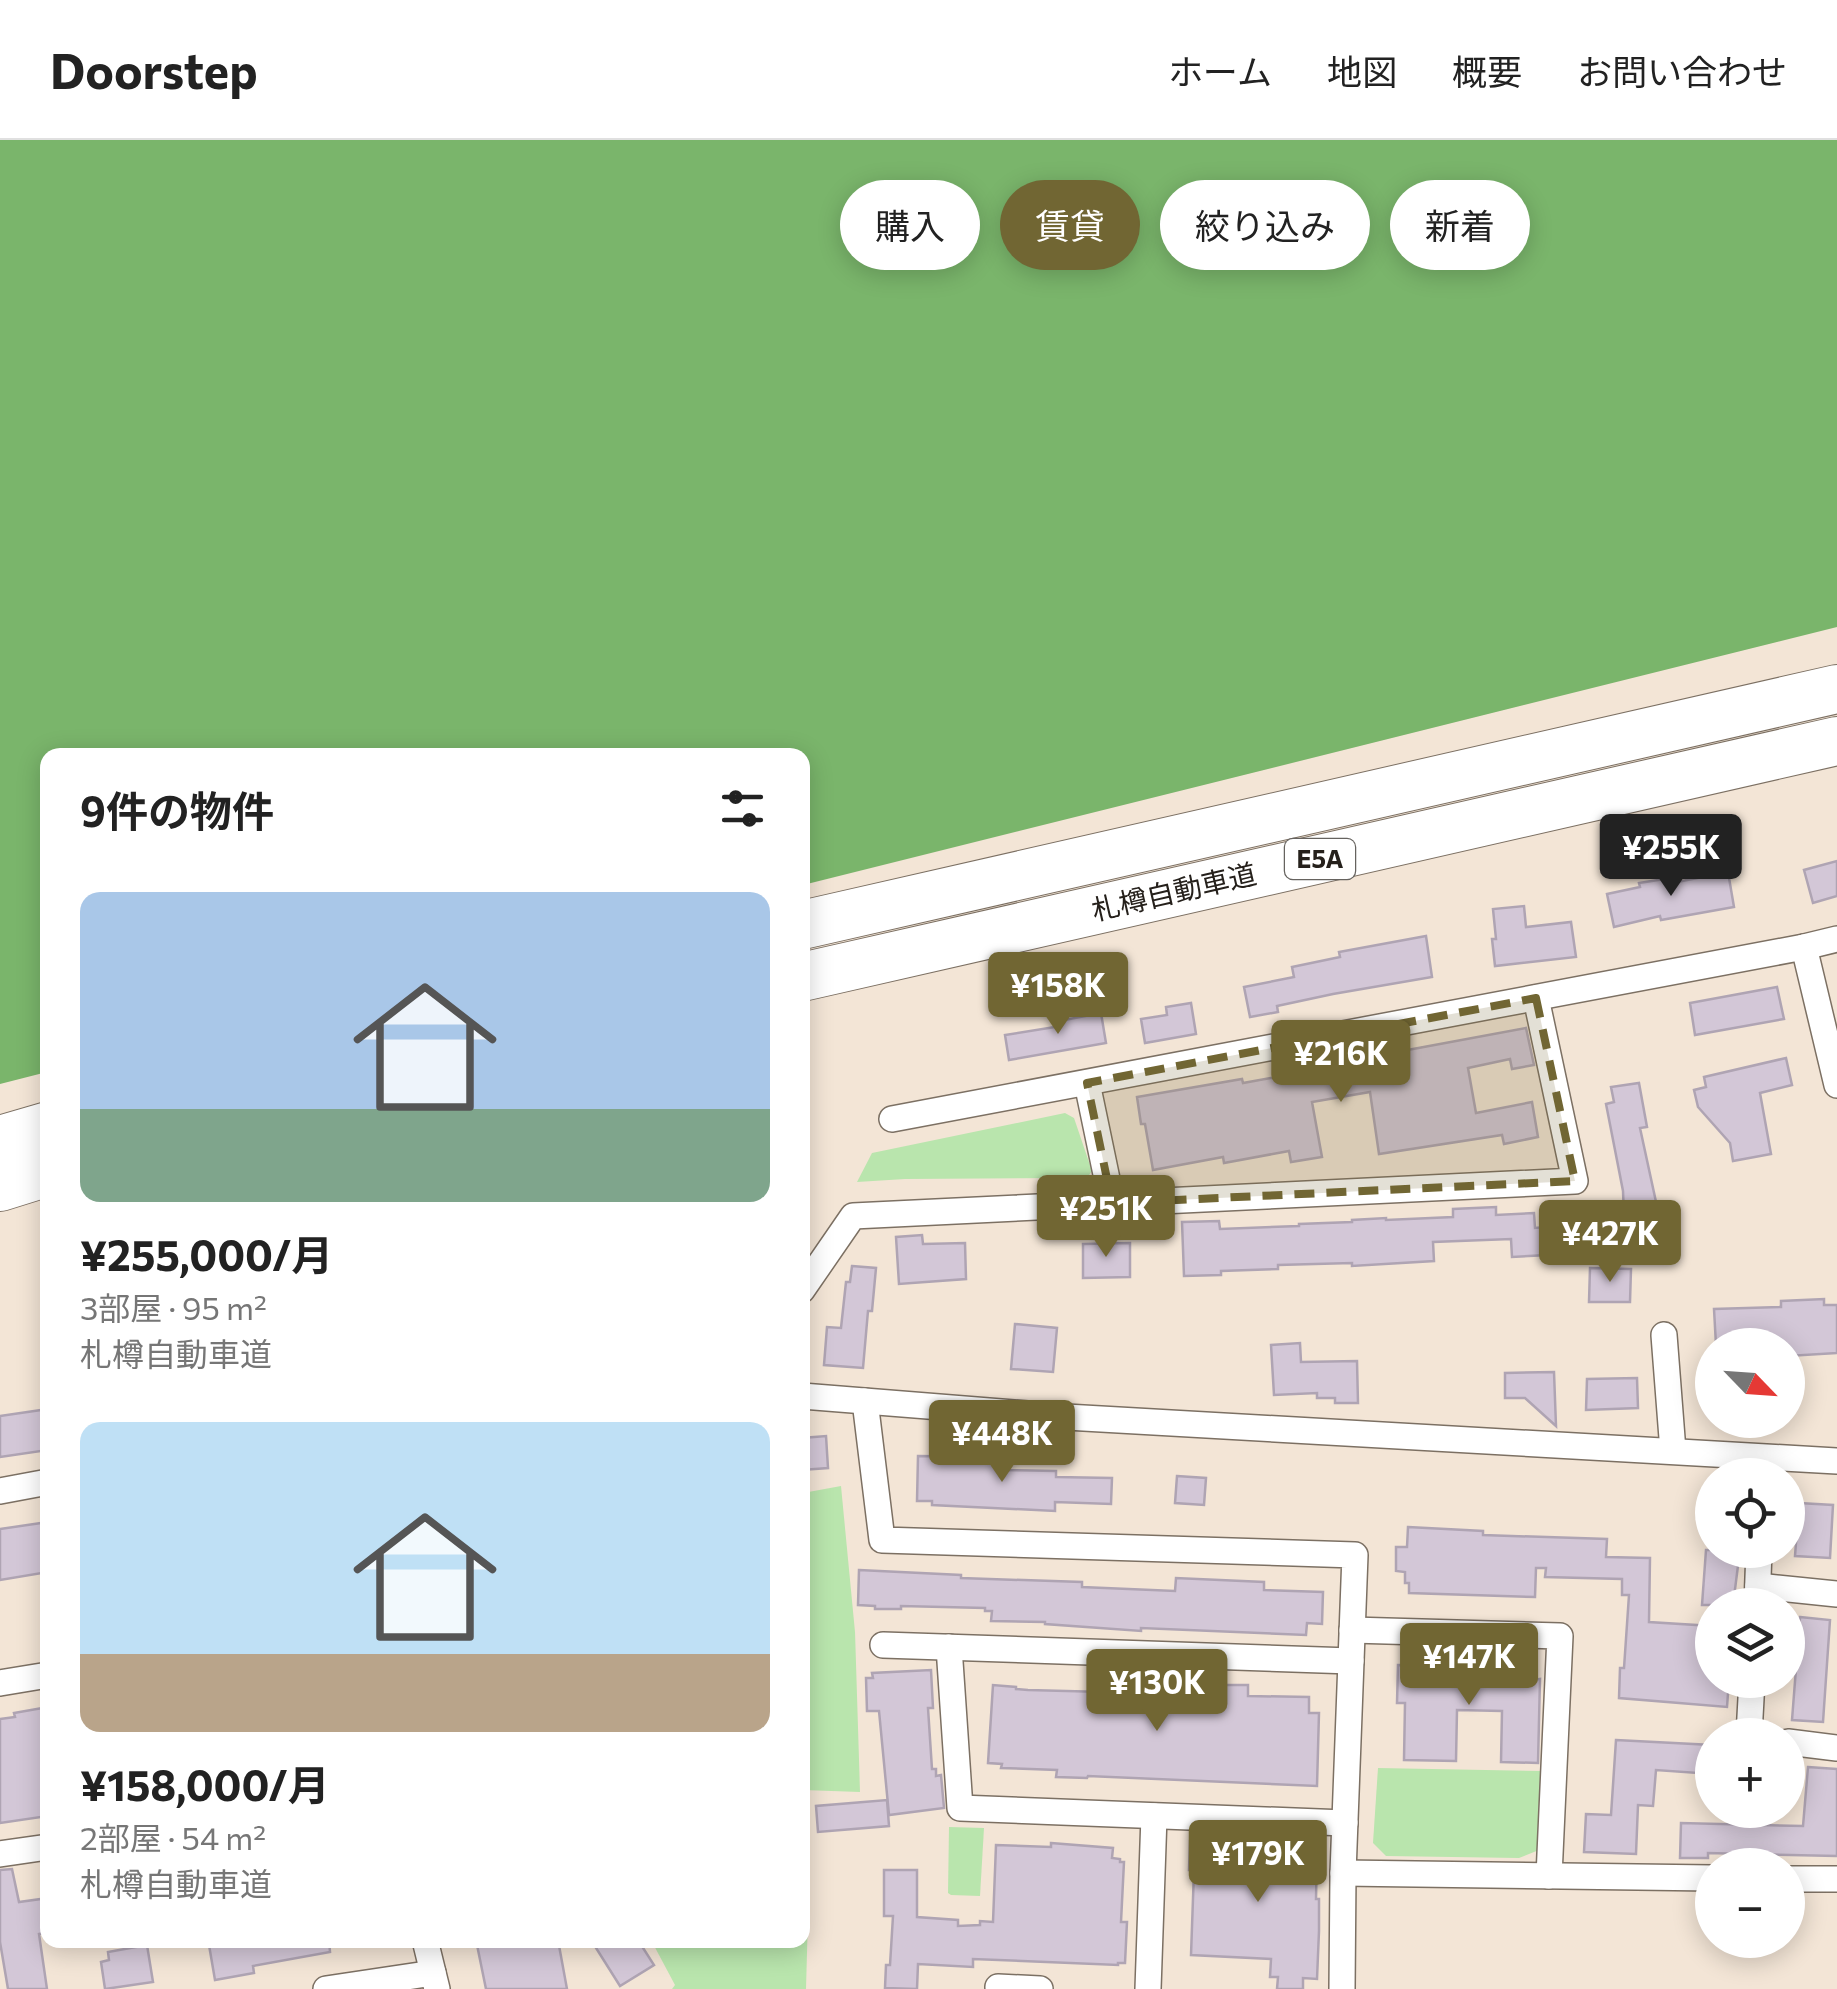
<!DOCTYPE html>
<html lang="ja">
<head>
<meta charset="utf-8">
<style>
  :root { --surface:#fff; --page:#f2f2f2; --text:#222; --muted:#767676; --line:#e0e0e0; --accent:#716633 }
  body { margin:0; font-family:Commissioner,"Noto Sans JP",sans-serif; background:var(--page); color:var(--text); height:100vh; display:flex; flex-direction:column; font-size:38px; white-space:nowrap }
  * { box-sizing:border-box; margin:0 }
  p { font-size:32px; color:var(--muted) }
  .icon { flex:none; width:55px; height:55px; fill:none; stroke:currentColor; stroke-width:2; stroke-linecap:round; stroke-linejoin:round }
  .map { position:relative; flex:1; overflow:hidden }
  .drawer { position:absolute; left:40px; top:608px; width:770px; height:1200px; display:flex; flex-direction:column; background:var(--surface); border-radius:20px; box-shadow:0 5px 25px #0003 }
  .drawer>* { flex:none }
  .guide { position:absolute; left:840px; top:40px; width:845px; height:90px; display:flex; gap:20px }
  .needle { width:65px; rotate:115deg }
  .controls { position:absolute; left:1695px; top:1188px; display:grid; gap:20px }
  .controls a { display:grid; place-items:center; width:110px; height:110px; border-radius:50%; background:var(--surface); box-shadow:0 5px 25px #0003; font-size:50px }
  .price { position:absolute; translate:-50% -85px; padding:0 22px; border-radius:10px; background:var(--accent); color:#fff; font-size:32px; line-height:65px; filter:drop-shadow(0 2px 5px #0008) }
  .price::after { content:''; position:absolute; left:50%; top:60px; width:30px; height:22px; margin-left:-15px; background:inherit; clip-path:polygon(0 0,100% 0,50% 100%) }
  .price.active { background:#222; color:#fff }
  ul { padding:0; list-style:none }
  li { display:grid; align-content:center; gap:20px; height:530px; padding:0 40px }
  li span { display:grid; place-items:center; height:310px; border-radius:20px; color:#555 }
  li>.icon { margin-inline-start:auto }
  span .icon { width:180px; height:180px; fill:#fffc; stroke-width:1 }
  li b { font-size:42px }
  h2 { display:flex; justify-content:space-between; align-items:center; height:120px; padding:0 40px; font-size:42px }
  .chip { padding:0 35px; border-radius:45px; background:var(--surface); box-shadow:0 5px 25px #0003; font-size:35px; line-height:90px }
  .chip.active { background:var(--accent); color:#fff }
  header { display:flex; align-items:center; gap:60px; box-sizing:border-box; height:140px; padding:0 50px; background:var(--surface); border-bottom:2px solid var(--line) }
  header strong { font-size:48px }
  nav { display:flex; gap:55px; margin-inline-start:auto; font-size:35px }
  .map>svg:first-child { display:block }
  .green { fill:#b9e5ad }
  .forest { fill:#7ab56b }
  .building { fill:#d3c7d7; stroke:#afa4b3; stroke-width:2.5 }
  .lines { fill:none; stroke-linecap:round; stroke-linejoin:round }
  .street-casing { stroke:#7c7063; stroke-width:28 }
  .highway-casing { stroke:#7c7063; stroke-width:50 }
  .street { stroke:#fff; stroke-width:25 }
  .highway { stroke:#fff; stroke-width:48 }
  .marked { fill:#716633; fill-opacity:0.2; stroke:#716633; stroke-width:8; stroke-dasharray:20 12; stroke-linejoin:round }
  .labels { text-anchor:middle; stroke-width:9; stroke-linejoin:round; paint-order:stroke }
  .shield { fill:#fff; stroke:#66635f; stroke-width:2.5 }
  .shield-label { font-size:25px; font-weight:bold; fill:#25201b }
  .street-label { font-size:28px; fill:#25201b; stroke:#fff }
</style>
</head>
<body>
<header>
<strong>Doorstep</strong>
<nav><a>ホーム</a><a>地図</a><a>概要</a><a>お問い合わせ</a></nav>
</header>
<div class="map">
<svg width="1837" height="1849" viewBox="0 0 1837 1849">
  <rect width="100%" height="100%" fill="#f3e5d6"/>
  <!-- green -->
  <g class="green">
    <polygon points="1065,973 1074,978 1092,1031 1084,1042 1075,1042 1074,1038 905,1039 857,1042 872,1013"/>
    <polygon points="841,1346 855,1492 860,1652 803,1650 803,1353"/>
    <polygon points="1378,1628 1543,1631 1539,1710 1519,1718 1386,1716 1373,1703"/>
    <polygon points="949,1687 984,1688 980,1756 951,1755 948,1753"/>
    <polygon points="803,1776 808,1776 806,1849 672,1849 675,1845 651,1800 802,1800"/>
  </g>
  <!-- forest -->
  <polygon class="forest" points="0,0 1837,0 1837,487 803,745 802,615 48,615 47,932 0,944"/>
  <!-- building -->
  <g class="building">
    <polygon points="1837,721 1837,756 1813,763 1804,730"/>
    <polygon points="1728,732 1734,767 1661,780 1660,776 1614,787 1607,754 1640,747 1639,743 1671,738 1672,743"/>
    <polygon points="1524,766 1526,787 1571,782 1576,817 1495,826 1492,799 1496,799 1493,769"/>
    <polygon points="1426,796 1432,837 1333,854 1277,866 1278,872 1250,877 1244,847 1294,837 1292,827 1340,817 1339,812"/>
    <polygon points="1777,847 1784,879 1695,895 1690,863"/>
    <polygon points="1191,863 1196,894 1145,903 1141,879 1167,875 1166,867"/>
    <polygon points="1101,873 1106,903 1009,920 1005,895 1055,887 1054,882"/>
    <polygon points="1526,888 1534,925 1512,929 1510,919 1468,928 1476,973 1532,962 1538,997 1504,1004 1502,995 1379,1014 1370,952 1312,962 1322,1017 1291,1022 1289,1011 1224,1023 1223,1017 1153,1030 1145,984 1141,984 1137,957 1242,939 1243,943 1355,923 1354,914 1385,908 1386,914"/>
    <polygon points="1786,918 1792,945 1760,953 1771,1014 1733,1021 1730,1003 1698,967 1694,950 1706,947 1704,937"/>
    <polygon points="1639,943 1647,987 1640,988 1658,1071 1664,1071 1665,1100 1625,1101 1623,1051 1606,964 1614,962 1611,947"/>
    <polygon points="1496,1067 1496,1075 1534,1073 1535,1088 1545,1087 1547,1115 1512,1117 1511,1099 1433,1102 1434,1121 1352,1126 1352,1123 1278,1125 1278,1129 1221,1131 1221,1135 1184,1136 1182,1082 1219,1081 1220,1089 1299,1086 1299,1084 1352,1082 1352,1080 1386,1078 1386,1080 1453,1077 1453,1069"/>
    <polygon points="922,1095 923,1104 965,1103 966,1139 899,1144 896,1097"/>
    <polygon points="1130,1103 1130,1137 1083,1138 1083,1104"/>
    <polygon points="852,1126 876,1128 872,1171 868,1171 863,1228 824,1225 827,1187 841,1188 846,1142 850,1142"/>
    <polygon points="1590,1128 1631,1129 1630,1162 1589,1162"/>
    <polygon points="1824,1159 1824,1165 1837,1165 1837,1213 1788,1216 1788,1205 1716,1205 1714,1169 1781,1167 1781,1161"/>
    <polygon points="1015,1184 1057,1188 1053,1232 1011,1229"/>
    <polygon points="1300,1203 1301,1222 1357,1221 1358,1263 1335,1263 1335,1258 1317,1258 1317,1253 1274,1255 1271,1205"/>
    <polygon points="1554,1232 1556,1286 1525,1258 1505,1258 1505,1233"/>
    <polygon points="1637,1238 1638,1268 1586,1270 1587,1239"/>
    <polygon points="48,1269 48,1310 0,1317 0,1276"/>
    <polygon points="826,1296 828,1328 802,1330 802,1298"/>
    <polygon points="918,1316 998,1317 998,1330 1056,1331 1056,1337 1112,1338 1111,1364 1055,1362 1055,1371 932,1365 932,1361 917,1361"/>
    <polygon points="1177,1336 1206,1338 1204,1365 1175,1363"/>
    <polygon points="1799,1363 1833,1365 1830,1418 1795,1416"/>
    <polygon points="48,1382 48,1432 0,1440 0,1389"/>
    <polygon points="1408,1387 1483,1391 1483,1395 1607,1399 1606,1417 1650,1418 1649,1482 1712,1486 1712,1540 1729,1540 1727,1567 1619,1558 1620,1528 1624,1528 1629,1455 1622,1455 1622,1439 1545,1437 1546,1428 1536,1428 1535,1457 1409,1453 1409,1443 1405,1443 1405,1432 1396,1431 1396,1407 1407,1407"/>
    <polygon points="1706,1410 1740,1410 1733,1465 1702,1465"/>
    <polygon points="859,1430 961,1435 961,1438 1082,1442 1082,1447 1175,1451 1176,1438 1264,1442 1264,1450 1323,1452 1322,1484 1307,1483 1306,1495 1141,1488 1141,1491 1045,1484 1045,1482 991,1481 992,1471 985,1471 985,1468 901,1466 901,1469 875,1469 875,1466 858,1465"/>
    <polygon points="1800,1477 1830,1480 1823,1582 1792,1580"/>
    <polygon points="1474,1524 1533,1525 1533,1540 1540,1539 1538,1623 1501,1622 1502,1571 1457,1570 1456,1621 1404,1620 1405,1563 1397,1563 1398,1525 1474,1526"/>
    <polygon points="931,1530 933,1568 928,1568 932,1629 936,1629 936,1636 941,1635 944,1668 889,1675 879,1571 867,1571 866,1538 873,1538 872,1533"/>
    <polygon points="1105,1544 1134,1544 1134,1547 1185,1548 1186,1545 1248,1545 1248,1556 1309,1557 1309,1573 1319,1573 1317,1646 1088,1636 1087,1638 1056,1637 1057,1630 1001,1628 1002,1624 988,1623 993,1545 1016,1547 1016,1549 1028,1550 1104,1552"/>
    <polygon points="48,1567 48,1676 0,1683 0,1579 15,1577 14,1573"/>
    <polygon points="1616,1600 1712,1605 1712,1634 1656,1630 1653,1666 1638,1665 1636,1714 1584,1712 1586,1674 1611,1675"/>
    <polygon points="1808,1627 1837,1629 1837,1716 1708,1713 1708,1718 1680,1718 1681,1683 1803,1686"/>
    <polygon points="887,1660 889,1686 818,1692 816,1666"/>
    <polygon points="1275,1700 1310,1701 1310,1708 1317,1708 1316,1759 1319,1759 1319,1791 1317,1839 1303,1838 1303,1849 1277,1849 1278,1837 1270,1837 1271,1819 1191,1815 1194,1730 1189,1730 1190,1701 1274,1703"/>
    <polygon points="1051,1703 1113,1708 1112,1718 1120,1719 1120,1722 1124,1722 1121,1782 1127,1782 1125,1823 1118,1823 1118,1825 973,1819 973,1827 918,1824 917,1849 885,1848 886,1825 890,1825 893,1776 884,1776 884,1730 917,1730 917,1777 958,1780 958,1786 980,1785 980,1781 993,1782 996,1705 1051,1707"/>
    <polygon points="12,1729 19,1762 48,1758 48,1792 39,1794 47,1849 8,1849 0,1802 0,1730"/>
    <polygon points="238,1800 329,1800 330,1812 253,1826 254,1833 215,1840 209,1805"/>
    <polygon points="476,1800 558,1800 567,1849 486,1849"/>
    <polygon points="591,1800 638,1800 654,1825 620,1846"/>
    <polygon points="147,1805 153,1842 105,1849 101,1822 109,1820 108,1812"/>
  </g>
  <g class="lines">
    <!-- street casing -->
    <g class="street-casing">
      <g id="street">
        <polyline points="1804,807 1837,945"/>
        <polyline points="1087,943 1112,1063"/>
        <polyline points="892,979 1804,807 1837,799"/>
        <polyline points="802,1150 853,1076 1575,1041 1536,858"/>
        <polyline points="1664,1195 1673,1311"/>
        <polyline points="802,1256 1066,1277 1837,1321"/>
        <polyline points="865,1261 882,1400 1355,1415 1343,1733 1342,1849"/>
        <polyline points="0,1351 48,1342"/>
        <polyline points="1758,1446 1837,1454"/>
        <polyline points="1757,1465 1759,1410"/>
        <polyline points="1352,1490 1560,1496 1549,1736"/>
        <polyline points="883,1505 1351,1521"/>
        <polyline points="949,1507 960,1668 1345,1683"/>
        <polyline points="0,1543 48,1535"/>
        <polyline points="1749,1595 1752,1540"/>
        <polyline points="1788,1602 1837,1608"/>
        <polyline points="0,1714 48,1707"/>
        <polyline points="1343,1733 1712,1738"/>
        <polyline points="1788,1739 1837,1739"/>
        <polyline points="425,1800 437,1849"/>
        <polyline points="998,1847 1040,1849"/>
        <polyline points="326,1849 433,1833"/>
        <polyline points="1148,1849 1154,1676"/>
      </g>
    </g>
    <!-- highway casing -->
    <g class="highway-casing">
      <g id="highway">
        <polyline points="802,785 1837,549"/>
        <polyline points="802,837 1837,601"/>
        <polyline points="0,1000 48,986"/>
        <polyline points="0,1047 48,1032"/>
      </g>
    </g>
    <!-- street -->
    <use href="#street" class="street"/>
    <!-- highway -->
    <use href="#highway" class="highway"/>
  </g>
  <!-- marked area -->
  <path class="marked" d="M1536,858L1575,1041L1112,1063L1087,943Z"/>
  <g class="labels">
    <!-- shield labels -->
    <rect class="shield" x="1285" y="699" width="70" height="40" rx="8"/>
    <g class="shield-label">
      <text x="1320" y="728">E5A</text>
    </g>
    <!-- street labels -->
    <g class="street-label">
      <text transform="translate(1174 752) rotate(-13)" y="10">札樽自動車道</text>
    </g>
  </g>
</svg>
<div class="controls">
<a><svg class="needle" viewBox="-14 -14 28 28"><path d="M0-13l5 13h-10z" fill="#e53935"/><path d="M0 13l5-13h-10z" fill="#767676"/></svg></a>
<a><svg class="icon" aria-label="locate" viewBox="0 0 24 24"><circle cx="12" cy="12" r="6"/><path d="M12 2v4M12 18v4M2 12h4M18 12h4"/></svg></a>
<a><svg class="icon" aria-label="layers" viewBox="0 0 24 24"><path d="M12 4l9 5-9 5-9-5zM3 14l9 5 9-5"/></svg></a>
<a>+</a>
<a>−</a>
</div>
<b class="price active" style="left:1671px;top:759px">¥255K</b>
<b class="price" style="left:1058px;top:897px">¥158K</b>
<b class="price" style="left:1341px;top:965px">¥216K</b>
<b class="price" style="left:1106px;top:1120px">¥251K</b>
<b class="price" style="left:1610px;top:1145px">¥427K</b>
<b class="price" style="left:1002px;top:1345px">¥448K</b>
<b class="price" style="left:1469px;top:1568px">¥147K</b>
<b class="price" style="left:1157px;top:1594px">¥130K</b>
<b class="price" style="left:1258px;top:1765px">¥179K</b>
<div class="guide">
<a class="chip">購入</a>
<a class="chip active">賃貸</a>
<a class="chip">絞り込み</a>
<a class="chip">新着</a>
</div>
<section class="drawer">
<h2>9件の物件<svg class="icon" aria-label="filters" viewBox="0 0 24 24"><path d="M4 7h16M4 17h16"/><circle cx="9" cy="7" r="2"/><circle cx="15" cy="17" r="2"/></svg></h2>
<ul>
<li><span style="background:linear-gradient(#a9c7e8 70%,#7fa58c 0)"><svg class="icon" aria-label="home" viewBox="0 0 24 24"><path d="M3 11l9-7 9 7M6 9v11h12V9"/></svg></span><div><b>¥255,000/月</b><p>3部屋 · 95 m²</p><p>札樽自動車道</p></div></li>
<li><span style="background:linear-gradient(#bfe0f5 75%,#b9a48a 0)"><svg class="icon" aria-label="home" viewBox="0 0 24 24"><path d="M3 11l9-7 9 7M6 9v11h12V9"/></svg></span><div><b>¥158,000/月</b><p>2部屋 · 54 m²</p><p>札樽自動車道</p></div></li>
</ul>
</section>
</div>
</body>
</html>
